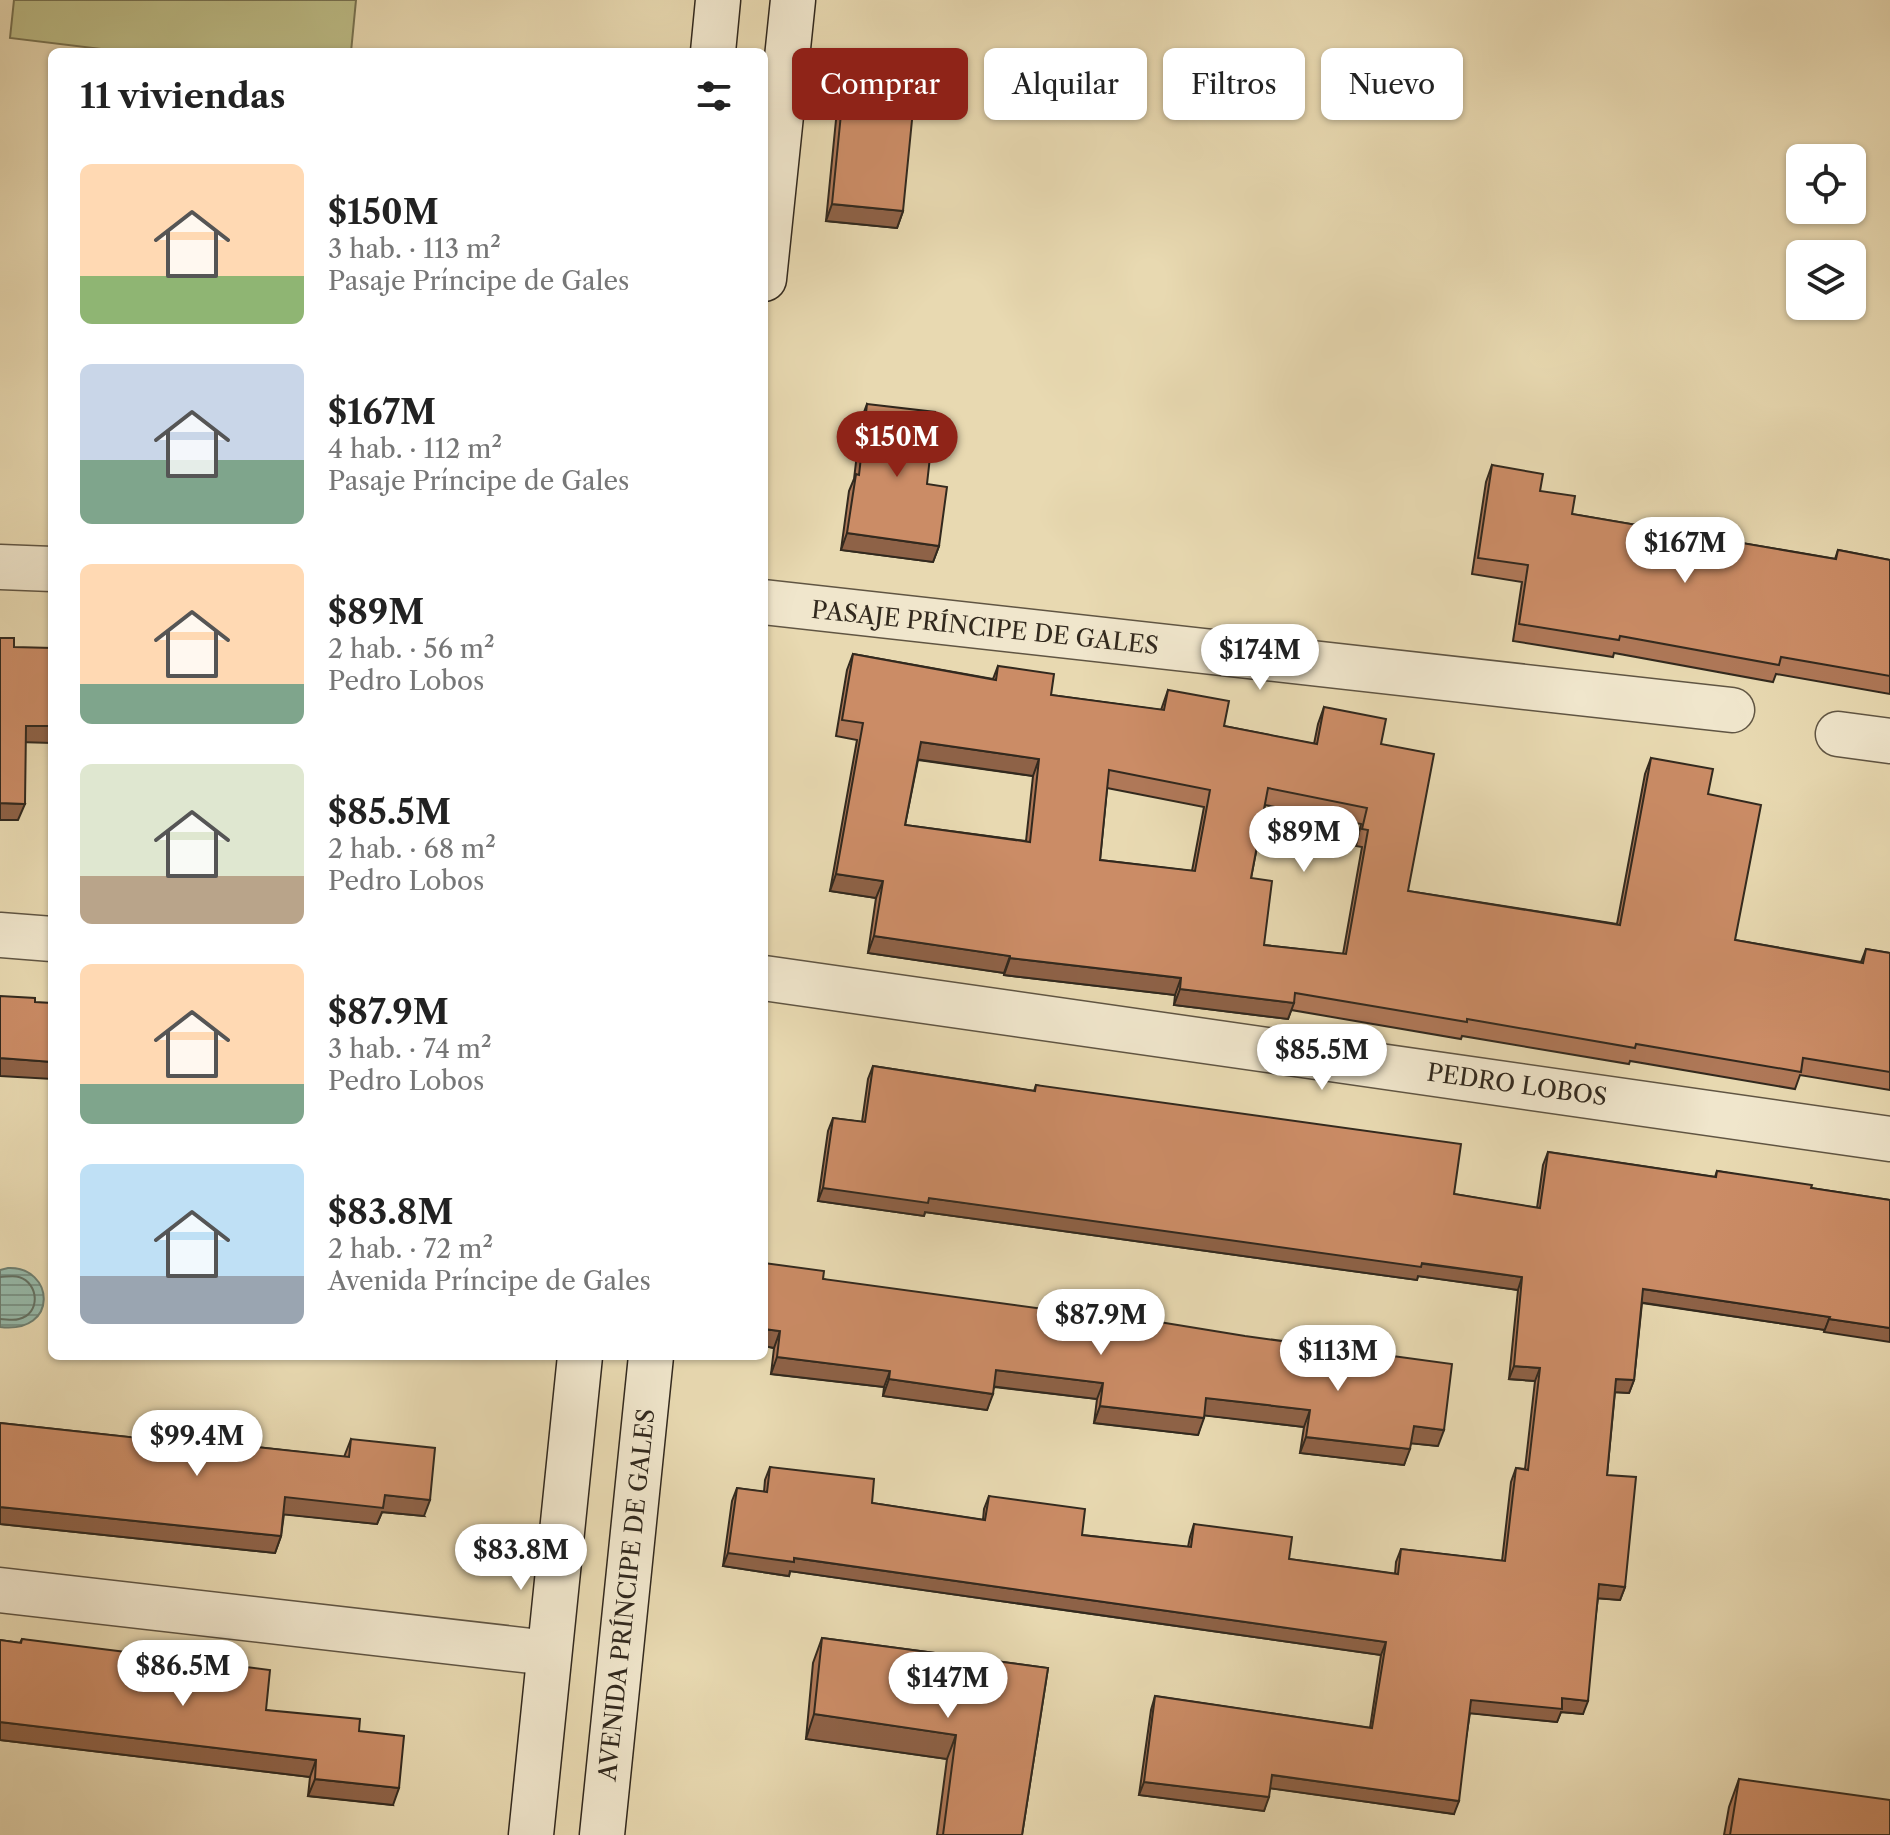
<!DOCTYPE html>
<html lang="es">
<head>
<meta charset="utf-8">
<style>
  :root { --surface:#fff; --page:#f6f6f6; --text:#222; --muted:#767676; --accent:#8f2418 }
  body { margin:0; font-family:"Libre Caslon Text",serif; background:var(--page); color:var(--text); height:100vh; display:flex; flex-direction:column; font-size:30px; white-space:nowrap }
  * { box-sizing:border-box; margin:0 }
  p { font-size:26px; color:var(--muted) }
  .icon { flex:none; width:44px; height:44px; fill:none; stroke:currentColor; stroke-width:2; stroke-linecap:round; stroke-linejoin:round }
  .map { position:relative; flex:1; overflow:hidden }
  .panel { position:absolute; left:48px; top:48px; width:720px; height:1312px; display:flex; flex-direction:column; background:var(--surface); border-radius:12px; box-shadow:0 2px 6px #0004 }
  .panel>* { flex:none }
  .guide { position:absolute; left:792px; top:48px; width:760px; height:72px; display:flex; gap:16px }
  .tools { position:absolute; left:1786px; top:144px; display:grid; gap:16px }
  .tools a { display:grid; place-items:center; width:80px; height:80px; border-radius:12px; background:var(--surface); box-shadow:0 2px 6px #0004; font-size:40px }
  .price { position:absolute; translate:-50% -68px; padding:0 18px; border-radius:28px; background:#fff; color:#222; font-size:26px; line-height:52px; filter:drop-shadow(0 2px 4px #0008) }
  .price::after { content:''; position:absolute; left:50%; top:48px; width:24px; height:18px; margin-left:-12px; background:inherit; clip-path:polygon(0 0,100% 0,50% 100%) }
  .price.current { background:var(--accent); color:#fff }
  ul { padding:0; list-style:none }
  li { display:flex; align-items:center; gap:24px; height:200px; padding:0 32px }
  li span { display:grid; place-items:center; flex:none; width:224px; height:160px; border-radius:12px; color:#555 }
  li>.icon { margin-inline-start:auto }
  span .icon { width:96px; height:96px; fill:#fffc; stroke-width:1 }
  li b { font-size:34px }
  h2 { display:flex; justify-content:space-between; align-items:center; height:96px; padding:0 32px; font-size:34px }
  .chip { padding:0 28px; border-radius:12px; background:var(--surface); box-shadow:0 2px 6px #0004; font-size:28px; line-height:72px }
  .chip.current { background:var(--accent); color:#fff }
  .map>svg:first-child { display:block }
  .grass { fill:#bdbd87; stroke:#787352; stroke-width:2 }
  .water { fill:url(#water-rules); stroke:#6f8072; stroke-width:2 }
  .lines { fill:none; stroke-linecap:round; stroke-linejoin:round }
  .shore { stroke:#647264; stroke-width:2 }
  .minor-casing { stroke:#605543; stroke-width:47 }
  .secondary-casing { stroke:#32291e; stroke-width:47 }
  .minor { stroke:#f0e6cc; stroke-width:44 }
  .secondary { stroke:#f0e6cc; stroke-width:44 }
  .wall { fill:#af7858; stroke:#32291e; stroke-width:2; fill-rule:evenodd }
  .shaded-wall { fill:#8e6247; stroke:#32291e; stroke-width:2 }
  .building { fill:#cb8c66; stroke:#32291e; stroke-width:2; fill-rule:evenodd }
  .labels { text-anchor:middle; stroke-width:6; stroke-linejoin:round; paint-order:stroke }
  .street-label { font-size:24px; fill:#32291e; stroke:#f0e6cc }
</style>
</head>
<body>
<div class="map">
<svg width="1890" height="1835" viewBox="0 0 1890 1835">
  <defs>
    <pattern id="water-rules" width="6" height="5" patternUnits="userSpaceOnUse" patternTransform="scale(2)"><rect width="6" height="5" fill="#97baaa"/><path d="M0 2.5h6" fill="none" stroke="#7c978a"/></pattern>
  </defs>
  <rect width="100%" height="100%" fill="#e8d9b1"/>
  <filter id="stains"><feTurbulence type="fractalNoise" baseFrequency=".0025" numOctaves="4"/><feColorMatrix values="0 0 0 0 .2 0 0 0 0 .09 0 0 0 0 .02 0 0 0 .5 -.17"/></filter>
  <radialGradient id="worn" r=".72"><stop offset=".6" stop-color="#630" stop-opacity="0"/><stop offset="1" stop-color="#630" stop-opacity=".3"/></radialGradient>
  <!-- grass -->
  <polygon class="grass" points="14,0 356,0 351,52 126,52 10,38"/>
  <!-- water -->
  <path class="water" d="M8,1268C54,1266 60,1334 0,1327V1270Z"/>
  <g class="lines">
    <!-- shore -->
    <path class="shore" d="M0,1277C6,1277 13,1275 19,1277C39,1283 41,1314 19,1319C13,1321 6,1319 0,1319"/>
    <!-- minor casing -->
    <g class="minor-casing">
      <g id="minor">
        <polyline points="0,567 52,569"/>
        <polyline points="764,602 1732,710"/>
        <polyline points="1838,734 1890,741"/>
        <polyline points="0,935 52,939"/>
        <polyline points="764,978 1890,1139"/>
        <polyline points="0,1590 549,1653"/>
      </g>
    </g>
    <!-- secondary casing -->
    <g class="secondary-casing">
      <g id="secondary">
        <polyline points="713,52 718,0"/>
        <polyline points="764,279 793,0"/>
        <polyline points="531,1835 580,1356"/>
        <polyline points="602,1835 651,1356"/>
      </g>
    </g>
    <!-- minor -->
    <use href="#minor" class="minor"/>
    <!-- secondary -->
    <use href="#secondary" class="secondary"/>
  </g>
  <!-- wall -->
  <g class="wall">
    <polygon points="842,104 903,211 897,228 826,221 836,120"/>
    <polygon points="867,404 927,484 939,546 933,562 841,550 849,491 854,479 861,420"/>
    <polygon points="1492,465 1540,491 1572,514 1835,559 1838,550 1890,560 1890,694 1776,674 1773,682 1614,653 1613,657 1513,641 1522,582 1472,574 1486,482"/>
    <path d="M853,654L993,679L998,666L1051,695L1161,710L1168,690L1224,726L1314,744L1318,724L1324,707L1381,744L1408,891L1617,924L1645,774L1651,758L1708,794L1735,940L1861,962L1866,949L1890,953V1090L1800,1075L1795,1089L1630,1061L1629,1064L1462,1036L1461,1039L1291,1010L1288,1019L1174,1005L1175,995L1004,975V973L868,953L876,898L830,891L857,740L836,736L847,670ZM918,760L1033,776L1026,841L905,825ZM1107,788L1204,807L1192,871L1100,860ZM1265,805L1361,824L1356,846L1362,847L1343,954L1264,945L1251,878Z"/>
    <polygon points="873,1066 1034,1091 1036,1085 1454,1194 1537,1208 1543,1165 1548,1152 1715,1177 1717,1171 1811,1188 1890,1200 1824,1332 1825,1330 1642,1303 1634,1380 1629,1393 1615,1392 1607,1475 1625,1587 1620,1600 1598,1598 1583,1714 1561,1712 1557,1722 1470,1713 1454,1814 1270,1788 1264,1811 1139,1795 1151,1710 1155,1696 1370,1728 1381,1655 790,1571 789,1576 723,1566 732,1501 737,1488 764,1492 765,1480 770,1467 872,1503 983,1520 984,1509 989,1496 1082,1535 1188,1547 1190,1537 1194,1524 1289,1559 1395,1574 1396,1562 1401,1549 1502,1561 1511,1482 1516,1468 1525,1469 1535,1381 1509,1379 1518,1290 1418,1276 1417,1280 925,1212 924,1216 818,1201 828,1131 833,1118 862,1122 868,1079"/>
    <polygon points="764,1263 823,1279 1438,1446 1411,1443 1404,1465 1300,1453 1304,1427 1204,1415 1198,1435 1094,1423 1097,1399 994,1387 987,1410 883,1396 884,1387 771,1374 774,1348 764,1346"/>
    <polygon points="0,1423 238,1449 239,1445 344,1457 351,1439 424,1516 382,1512 377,1524 284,1514 281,1536 275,1553 0,1524"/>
    <polygon points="822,1638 1048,1668 1022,1835 937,1835 947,1759 806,1739 813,1663"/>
    <polygon points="22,1639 266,1710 359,1731 393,1805 308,1796 310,1777 0,1740 0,1640 20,1643"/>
    <polygon points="1739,1779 1890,1835 1724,1835 1729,1807"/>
  </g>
  <!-- shaded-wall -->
  <g class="shaded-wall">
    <polygon points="832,204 903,211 897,228 826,221"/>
    <polygon points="847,533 939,546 933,562 841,550"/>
    <polygon points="26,726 52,726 52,743 19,742"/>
    <polygon points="921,742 1039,759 1033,776 915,759"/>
    <polygon points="0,803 25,804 18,820 0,820"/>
    <polygon points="836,874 883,881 876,898 830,891"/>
    <polygon points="874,936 1010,956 1004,973 868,953"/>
    <polygon points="1010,958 1181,978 1175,995 1004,975"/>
    <polygon points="1180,989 1294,1003 1288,1019 1174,1005"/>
    <polygon points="0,1058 52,1062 52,1079 0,1076"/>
    <polygon points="823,1188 929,1198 1522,1277 1518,1290 1418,1276 1417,1280 925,1212 924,1216 818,1201"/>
    <polygon points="1643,1289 1830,1317 1825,1330 1638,1302"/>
    <polygon points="1829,1319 1890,1328 1890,1342 1824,1332"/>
    <polygon points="764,1329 780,1331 774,1348 764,1346"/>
    <polygon points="777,1357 890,1371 884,1387 771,1374"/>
    <polygon points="1514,1366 1540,1368 1535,1381 1509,1379"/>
    <polygon points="996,1370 1103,1383 1097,1399 990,1386"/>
    <polygon points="889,1379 993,1394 987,1410 883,1396"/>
    <polygon points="1616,1379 1634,1380 1629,1393 1612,1392"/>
    <polygon points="1206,1398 1310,1410 1304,1427 1200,1415"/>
    <polygon points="1100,1406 1204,1418 1198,1435 1094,1423"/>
    <polygon points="1414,1426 1444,1430 1438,1446 1407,1443"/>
    <polygon points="1306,1437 1410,1449 1404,1465 1300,1453"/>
    <polygon points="385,1495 430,1500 424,1516 382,1512 377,1524 279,1514 285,1497"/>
    <polygon points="0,1507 281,1536 275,1553 0,1524"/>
    <polygon points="728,1553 794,1558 1386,1642 1381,1655 790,1571 789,1576 723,1566"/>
    <polygon points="1599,1584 1625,1587 1620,1600 1594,1598"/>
    <polygon points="1562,1698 1588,1701 1583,1714 1561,1712 1557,1722 1467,1713 1471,1700"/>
    <polygon points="814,1714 956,1735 947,1759 806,1739"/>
    <polygon points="0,1722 316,1760 310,1777 0,1740"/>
    <polygon points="1272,1775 1459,1801 1454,1814 1268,1788"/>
    <polygon points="315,1779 399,1788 393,1805 308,1796"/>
    <polygon points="1144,1782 1269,1797 1264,1811 1139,1795"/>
  </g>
  <!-- building -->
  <g class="building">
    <polygon points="842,104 913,110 903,211 832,204"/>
    <polygon points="867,404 935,412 927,484 947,487 939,546 847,533 856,474 859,475"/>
    <polygon points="1492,465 1543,474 1540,491 1575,496 1572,514 1836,559 1838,550 1890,560 1890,676 1781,657 1779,665 1620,636 1619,640 1519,624 1528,565 1478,558"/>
    <polygon points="0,638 14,638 14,647 52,648 52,726 26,726 25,804 0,803"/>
    <path d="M853,654L996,680L998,666L1054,674L1051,695L1164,710L1168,690L1229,701L1224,726L1317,744L1324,707L1386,719L1381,744L1434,754L1408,891L1620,925L1651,758L1713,769L1708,794L1761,805L1735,940L1863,963L1866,949L1890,953V1072L1803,1058L1801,1072L1636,1044L1635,1048L1467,1019V1022L1295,993L1294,1003L1180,989L1181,978L1010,958V956L874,936L883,881L836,874L863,723L842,720ZM921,742L1039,759L1030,842L905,825ZM1109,770L1210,790L1195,871L1100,860ZM1268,788L1367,808L1362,829L1368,830L1346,954L1264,945L1272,881L1251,878Z"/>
    <polygon points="0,996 35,998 35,1002 52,1003 52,1062 0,1058"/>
    <polygon points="873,1066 1035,1091 1036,1085 1461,1144 1454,1194 1540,1208 1548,1152 1716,1177 1717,1171 1812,1185 1811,1188 1890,1200 1890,1328 1829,1319 1830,1317 1643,1289 1634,1380 1616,1379 1607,1475 1636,1477 1625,1587 1599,1584 1588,1701 1562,1698 1562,1709 1471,1700 1459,1801 1272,1775 1269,1797 1144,1782 1155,1696 1372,1728 1386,1642 794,1558 794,1562 728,1553 737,1488 767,1492 770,1467 874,1479 872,1503 985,1520 989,1496 1085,1509 1082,1535 1191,1547 1194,1524 1292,1537 1289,1559 1398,1574 1401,1549 1505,1561 1516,1468 1528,1470 1540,1368 1514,1366 1522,1277 1422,1263 1421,1267 929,1198 928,1203 823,1188 833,1118 865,1122"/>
    <polygon points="764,1263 824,1271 823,1279 1080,1314 1081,1311 1147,1320 1245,1336 1452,1364 1444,1430 1414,1426 1410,1449 1306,1437 1310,1410 1206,1398 1204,1418 1100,1406 1103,1383 996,1370 993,1394 889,1379 890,1371 777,1357 780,1331 764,1329"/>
    <polygon points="0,1423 239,1449 239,1445 349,1457 351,1439 435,1448 430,1500 385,1495 383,1508 285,1497 281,1536 0,1507"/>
    <polygon points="822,1638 1048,1668 1022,1835 943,1835 956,1735 814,1714"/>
    <polygon points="22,1639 270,1670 266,1710 360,1719 359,1731 404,1736 399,1788 315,1779 316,1760 0,1722 0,1640 21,1643"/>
    <polygon points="1739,1779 1890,1800 1890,1835 1730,1835"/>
  </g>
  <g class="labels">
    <!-- street labels -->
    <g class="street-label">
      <text transform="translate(985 628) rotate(6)" y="8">PASAJE PRÍNCIPE DE GALES</text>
      <text transform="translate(1517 1085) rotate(8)" y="8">PEDRO LOBOS</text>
      <text transform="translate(627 1595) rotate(-84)" y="8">AVENIDA PRÍNCIPE DE GALES</text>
    </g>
  </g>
  <rect width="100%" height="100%" filter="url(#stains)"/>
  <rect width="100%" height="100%" fill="url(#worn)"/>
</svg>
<div class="tools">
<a><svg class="icon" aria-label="locate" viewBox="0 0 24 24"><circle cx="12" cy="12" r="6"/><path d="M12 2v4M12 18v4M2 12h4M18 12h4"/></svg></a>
<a><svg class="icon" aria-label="layers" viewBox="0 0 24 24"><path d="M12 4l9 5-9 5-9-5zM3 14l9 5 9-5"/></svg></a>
</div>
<b class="price current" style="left:897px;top:479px">$150M</b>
<b class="price" style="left:1685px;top:585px">$167M</b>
<b class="price" style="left:1260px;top:692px">$174M</b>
<b class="price" style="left:1304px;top:874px">$89M</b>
<b class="price" style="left:1322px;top:1092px">$85.5M</b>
<b class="price" style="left:1101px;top:1357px">$87.9M</b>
<b class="price" style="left:1338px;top:1393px">$113M</b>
<b class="price" style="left:197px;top:1478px">$99.4M</b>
<b class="price" style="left:521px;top:1592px">$83.8M</b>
<b class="price" style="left:183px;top:1708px">$86.5M</b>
<b class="price" style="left:948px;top:1720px">$147M</b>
<div class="guide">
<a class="chip current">Comprar</a>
<a class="chip">Alquilar</a>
<a class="chip">Filtros</a>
<a class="chip">Nuevo</a>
</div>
<section class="panel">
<h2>11 viviendas<svg class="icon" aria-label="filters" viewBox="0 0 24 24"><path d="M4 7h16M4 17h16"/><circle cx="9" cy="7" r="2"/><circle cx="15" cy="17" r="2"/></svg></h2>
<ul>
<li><span style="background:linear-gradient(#ffd9b3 70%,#8fb573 0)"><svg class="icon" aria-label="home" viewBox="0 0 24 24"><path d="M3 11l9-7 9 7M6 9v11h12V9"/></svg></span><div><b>$150M</b><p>3 hab. · 113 m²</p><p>Pasaje Príncipe de Gales</p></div></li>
<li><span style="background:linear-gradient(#c9d6e8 60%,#7fa58c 0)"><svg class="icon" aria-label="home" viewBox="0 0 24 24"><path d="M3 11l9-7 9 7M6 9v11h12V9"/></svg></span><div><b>$167M</b><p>4 hab. · 112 m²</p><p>Pasaje Príncipe de Gales</p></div></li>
<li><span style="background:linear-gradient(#ffd9b3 75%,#7fa58c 0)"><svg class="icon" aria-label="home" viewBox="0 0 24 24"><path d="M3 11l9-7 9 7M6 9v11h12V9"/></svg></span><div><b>$89M</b><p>2 hab. · 56 m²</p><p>Pedro Lobos</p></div></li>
<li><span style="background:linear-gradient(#dfe7d0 70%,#b9a48a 0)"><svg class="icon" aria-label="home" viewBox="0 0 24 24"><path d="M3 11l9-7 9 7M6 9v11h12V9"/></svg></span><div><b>$85.5M</b><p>2 hab. · 68 m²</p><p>Pedro Lobos</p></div></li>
<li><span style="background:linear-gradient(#ffd9b3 75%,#7fa58c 0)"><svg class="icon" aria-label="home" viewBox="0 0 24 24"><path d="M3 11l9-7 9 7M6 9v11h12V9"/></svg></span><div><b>$87.9M</b><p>3 hab. · 74 m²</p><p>Pedro Lobos</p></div></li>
<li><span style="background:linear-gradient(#bfe0f5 70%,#9aa5b1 0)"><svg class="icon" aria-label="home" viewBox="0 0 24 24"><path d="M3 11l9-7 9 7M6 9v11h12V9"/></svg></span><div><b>$83.8M</b><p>2 hab. · 72 m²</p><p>Avenida Príncipe de Gales</p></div></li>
</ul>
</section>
</div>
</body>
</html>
